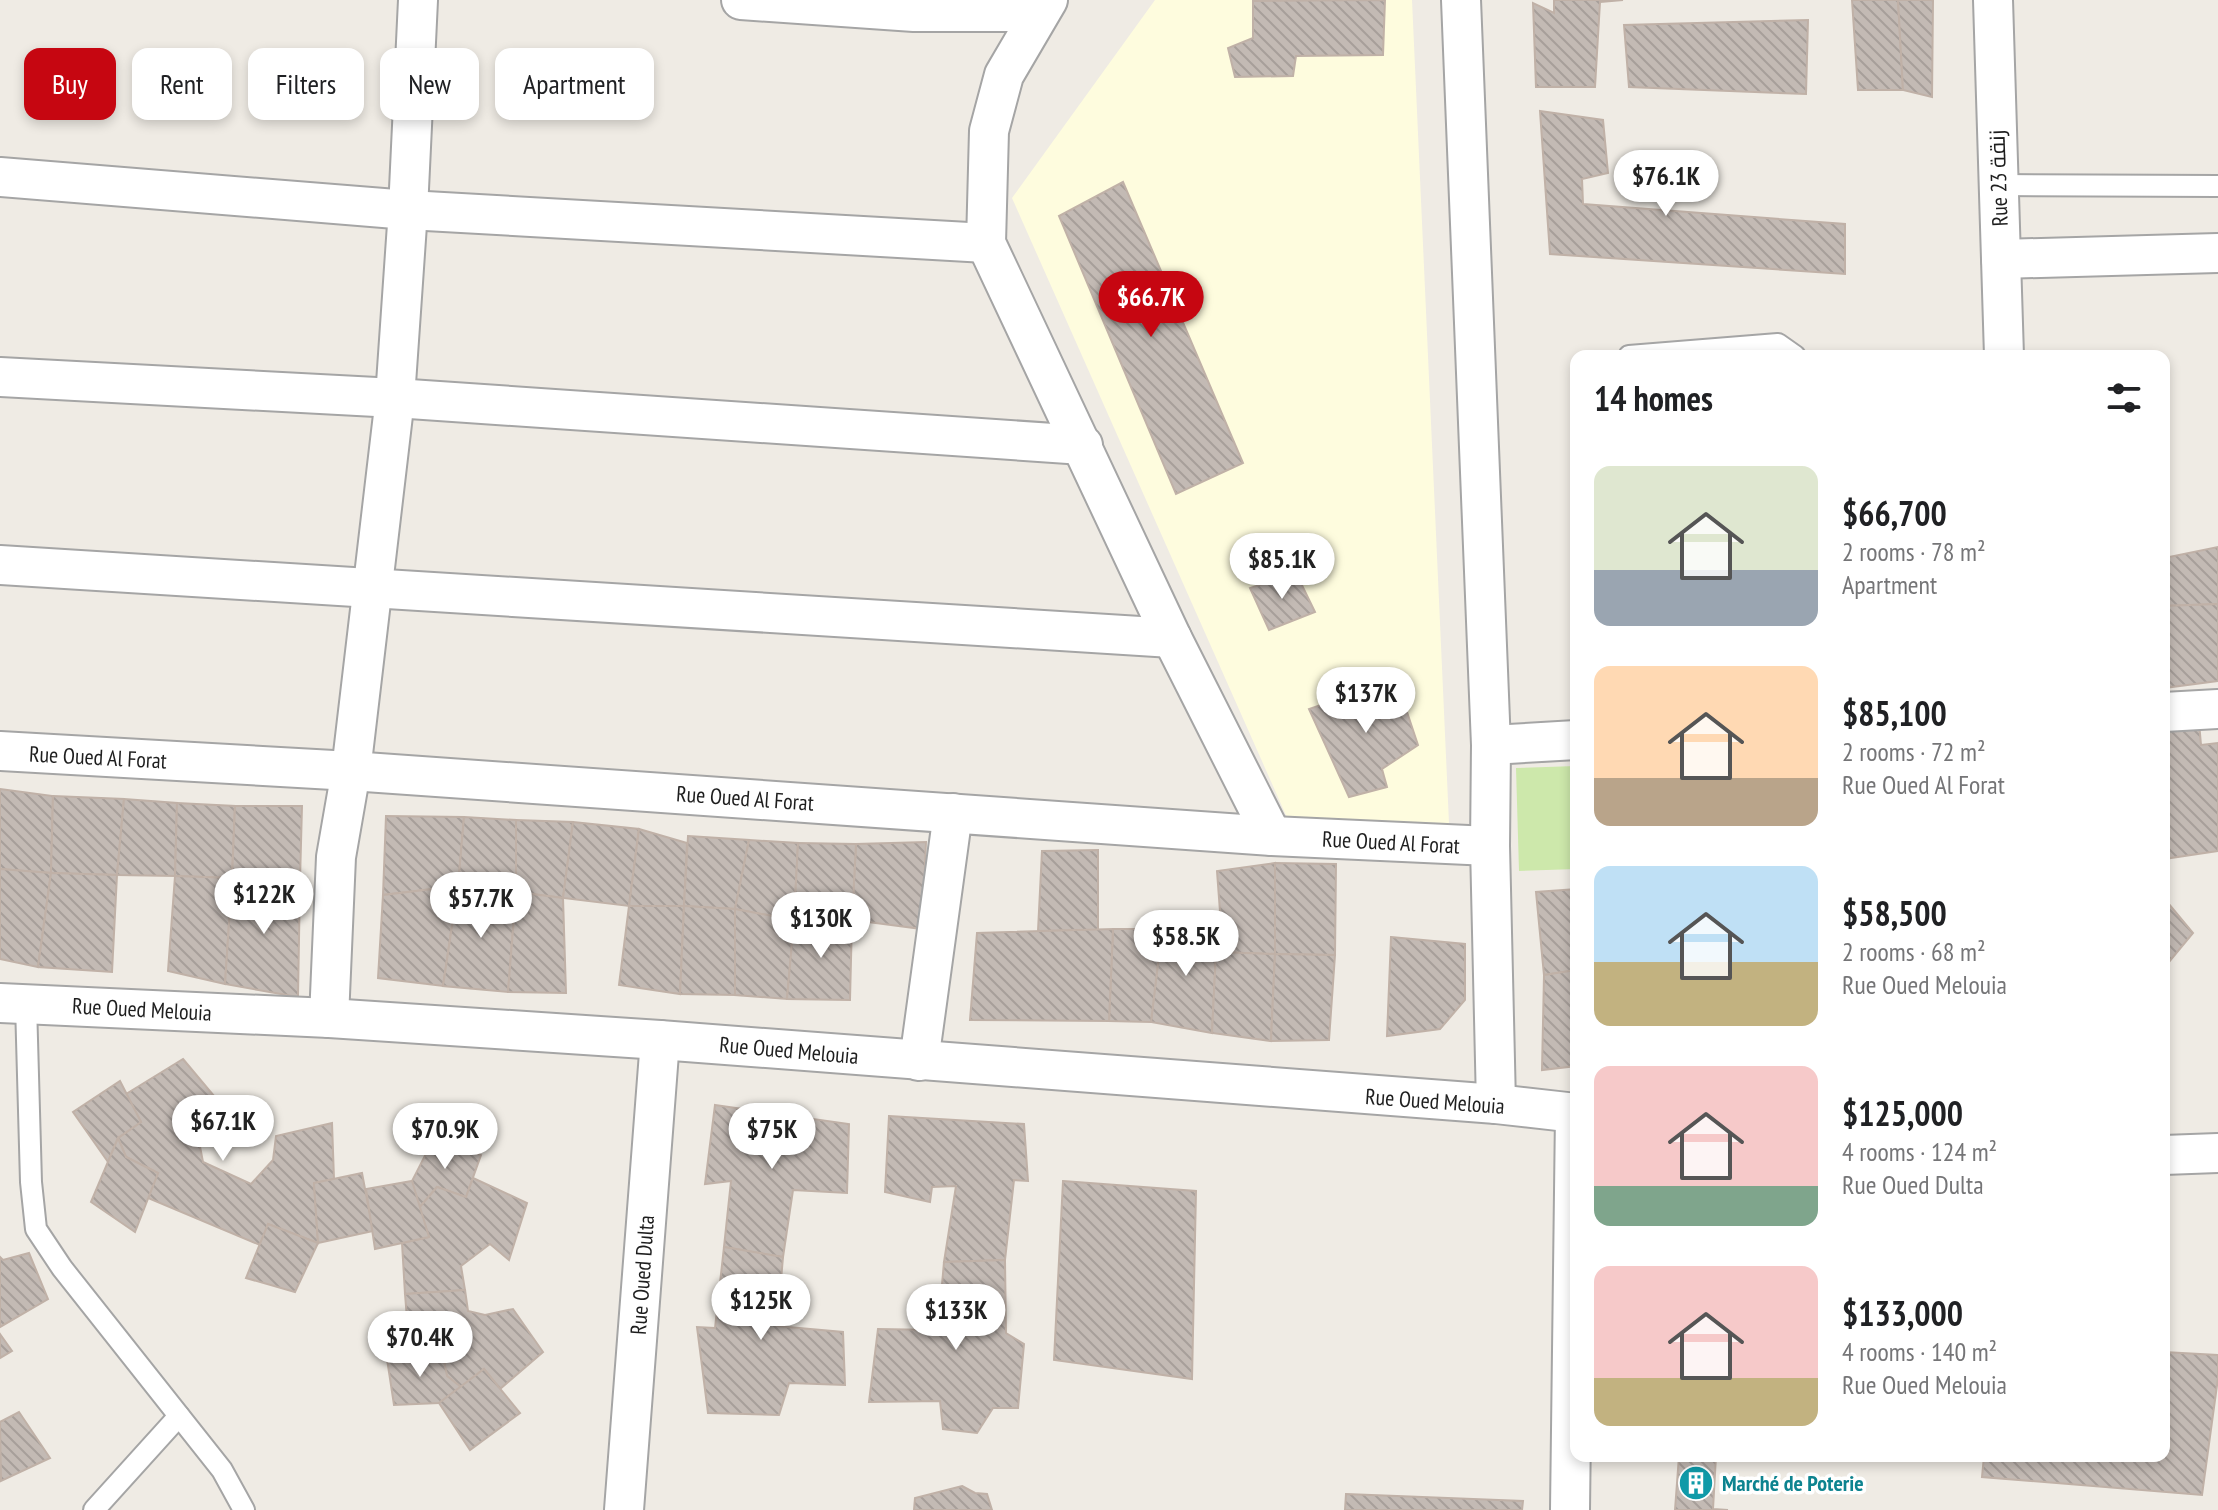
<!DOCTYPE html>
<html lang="en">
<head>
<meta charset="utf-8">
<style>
  :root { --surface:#fff; --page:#f2f2f2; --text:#202124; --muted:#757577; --accent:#c60611 }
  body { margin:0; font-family:"PT Sans Narrow",Cairo,sans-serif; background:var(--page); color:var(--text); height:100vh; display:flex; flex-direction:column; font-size:30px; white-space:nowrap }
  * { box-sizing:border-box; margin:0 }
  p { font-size:26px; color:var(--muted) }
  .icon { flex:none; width:44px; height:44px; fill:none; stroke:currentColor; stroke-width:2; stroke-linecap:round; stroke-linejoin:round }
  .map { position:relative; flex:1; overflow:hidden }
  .side { position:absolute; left:1570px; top:350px; width:600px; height:1112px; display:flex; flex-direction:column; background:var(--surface); border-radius:16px; box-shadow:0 4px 12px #0003 }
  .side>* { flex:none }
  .banner { position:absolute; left:24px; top:48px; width:760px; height:72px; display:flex; gap:16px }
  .price { position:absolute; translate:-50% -68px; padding:0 18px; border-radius:28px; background:#fff; color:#222; font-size:26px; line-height:52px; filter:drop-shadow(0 2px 4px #0008) }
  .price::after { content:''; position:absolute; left:50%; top:48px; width:24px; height:18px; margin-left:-12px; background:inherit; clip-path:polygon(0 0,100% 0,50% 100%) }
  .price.current { background:var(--accent); color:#fff }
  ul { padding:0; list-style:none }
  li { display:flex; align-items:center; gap:24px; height:200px; padding:0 24px }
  li span { display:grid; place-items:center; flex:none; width:224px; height:160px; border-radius:16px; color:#555 }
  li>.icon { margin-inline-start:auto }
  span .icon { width:96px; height:96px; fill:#fffc; stroke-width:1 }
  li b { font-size:34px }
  h2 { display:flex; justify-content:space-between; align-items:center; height:96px; padding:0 24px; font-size:34px }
  .pill { padding:0 28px; border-radius:16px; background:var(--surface); box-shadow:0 4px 12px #0003; font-size:28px; line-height:72px }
  .pill.current { background:var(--accent); color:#fff }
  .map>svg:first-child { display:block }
  .education { fill:#fefcde }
  .grass { fill:#cde8ab }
  .building { fill:url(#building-back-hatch); stroke:#c0b1a7; stroke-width:2 }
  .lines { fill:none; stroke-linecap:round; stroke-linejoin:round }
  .service-casing { stroke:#a5a5a5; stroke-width:24 }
  .minor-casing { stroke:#a5a5a5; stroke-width:42 }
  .service { stroke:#fff; stroke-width:20 }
  .minor { stroke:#fff; stroke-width:38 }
  .labels { text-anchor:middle; stroke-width:7; stroke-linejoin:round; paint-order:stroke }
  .street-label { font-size:22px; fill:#1e1e1e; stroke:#fff }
  .culture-label { font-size:22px; font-weight:bold; fill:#0d838f; stroke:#fff; text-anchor:start }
</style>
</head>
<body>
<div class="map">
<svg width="2218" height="1510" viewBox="0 0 2218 1510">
  <defs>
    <pattern id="building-back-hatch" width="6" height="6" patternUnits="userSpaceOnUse" patternTransform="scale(2)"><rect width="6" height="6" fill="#c3bab4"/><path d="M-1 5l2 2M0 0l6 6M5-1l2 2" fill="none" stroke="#a79f9a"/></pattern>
  </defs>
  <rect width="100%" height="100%" fill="#efebe4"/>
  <!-- education -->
  <polygon class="education" points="1155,0 1412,0 1449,823 1289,822 1012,198"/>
  <!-- grass -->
  <polygon class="grass" points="1576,766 1576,869 1519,871 1516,768"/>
  <!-- building -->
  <g class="building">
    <polygon points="1385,0 1383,55 1296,56 1293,76 1235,77 1228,48 1253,38 1253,1"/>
    <polygon points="1554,0 1623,0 1600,2 1595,87 1536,87 1533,3 1554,13"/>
    <polygon points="1852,0 1898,0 1903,90 1858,90"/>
    <polygon points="1898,0 1933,0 1932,97 1903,90"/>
    <polygon points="1808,20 1806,94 1629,87 1624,25"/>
    <polygon points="1540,111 1603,120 1608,173 1582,179 1583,204 1845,224 1845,274 1550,254"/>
    <polygon points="1123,182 1243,463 1176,494 1059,216"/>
    <polygon points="2218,547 2218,604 2164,606 2164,558"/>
    <polygon points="1296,573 1315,612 1269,630 1250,588"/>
    <polygon points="2218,604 2218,681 2164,688 2164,606"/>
    <polygon points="1396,679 1418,745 1382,769 1387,787 1349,797 1309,709"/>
    <polygon points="2199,722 2201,745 2218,743 2218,851 2164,859 2164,726"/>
    <polygon points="0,789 53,796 51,873 0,869"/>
    <polygon points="53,796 124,799 117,875 51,873"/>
    <polygon points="124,799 177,803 175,876 117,875"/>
    <polygon points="177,803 235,806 232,878 175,876"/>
    <polygon points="235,806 302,806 300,881 232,878"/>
    <polygon points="386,816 464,817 458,886 383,895"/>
    <polygon points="464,817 516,820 516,892 458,886"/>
    <polygon points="516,820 573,822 563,898 516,892"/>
    <polygon points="573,822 639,829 629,906 563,898"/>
    <polygon points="639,829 687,843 684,906 629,906"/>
    <polygon points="688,836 749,840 735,909 684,906"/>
    <polygon points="749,840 798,843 794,920 735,909"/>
    <polygon points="926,842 922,929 852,920 856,844"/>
    <polygon points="798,843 856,844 852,920 794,920"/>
    <polygon points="1098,850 1098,930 1038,931 1042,851"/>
    <polygon points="1275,863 1336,864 1335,955 1275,954"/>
    <polygon points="1275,863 1275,954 1216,952 1221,925 1217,871"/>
    <polygon points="0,869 51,873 38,967 0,959"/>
    <polygon points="51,873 117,875 112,972 38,967"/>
    <polygon points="175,876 232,878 225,984 168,971"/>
    <polygon points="232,878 300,881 298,997 225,984"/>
    <polygon points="458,886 443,986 378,978 383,895"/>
    <polygon points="458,886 516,892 508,992 443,986"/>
    <polygon points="1576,889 1576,970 1544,975 1536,892"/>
    <polygon points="516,892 563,898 566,993 508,992"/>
    <polygon points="2168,903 2193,933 2164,968 2164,904"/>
    <polygon points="629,906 684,906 680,994 619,985"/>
    <polygon points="684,906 735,909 735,995 680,994"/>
    <polygon points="735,909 794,920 787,999 735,995"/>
    <polygon points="794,920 852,920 850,1000 787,999"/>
    <polygon points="1221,925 1216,952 1212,1033 1151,1022 1162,929"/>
    <polygon points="1113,929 1162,929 1151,1022 1109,1021"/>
    <polygon points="1113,929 1109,1021 970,1020 977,933"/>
    <polygon points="1391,937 1465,944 1465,1000 1440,1029 1387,1036"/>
    <polygon points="1216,952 1275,954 1271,1041 1212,1033"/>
    <polygon points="1275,954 1335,955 1329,1040 1271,1041"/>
    <polygon points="1576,970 1576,1066 1542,1070 1544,975"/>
    <polygon points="183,1059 224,1108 195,1121 203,1162 251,1184 273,1160 276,1136 332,1123 334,1179 314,1183 318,1243 268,1224 260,1245 148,1198 158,1173 126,1157 118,1138 141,1122 126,1094"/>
    <polygon points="120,1081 141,1122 118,1138 108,1162 73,1112"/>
    <polygon points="715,1105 849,1124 847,1193 793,1190 783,1257 724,1247 731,1181 705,1184"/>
    <polygon points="889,1116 1024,1124 1028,1181 1014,1180 1005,1260 944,1262 956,1186 932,1187 930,1202 885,1192"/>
    <polygon points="118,1138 126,1157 158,1173 135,1232 91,1202"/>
    <polygon points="434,1138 481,1155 466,1197 437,1187 419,1208 412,1181"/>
    <polygon points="362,1173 373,1231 318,1243 314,1183"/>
    <polygon points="473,1178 527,1203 509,1260 490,1244 461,1266 465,1290 405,1294 402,1243 429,1237 419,1208 437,1187 466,1197"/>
    <polygon points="412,1181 429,1237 375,1249 366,1189"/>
    <polygon points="1063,1181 1196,1191 1192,1379 1054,1360"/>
    <polygon points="268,1224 318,1243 295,1292 246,1278"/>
    <polygon points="724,1247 783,1257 777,1326 843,1332 845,1385 789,1383 779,1415 708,1413 697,1327 715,1328"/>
    <polygon points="29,1253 48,1299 0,1327 0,1257 3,1260"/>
    <polygon points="1005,1260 1006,1333 1024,1344 1018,1408 993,1408 977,1433 943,1429 940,1401 869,1402 878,1329 938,1330 944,1262"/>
    <polygon points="465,1290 468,1311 485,1315 513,1309 543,1352 500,1389 484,1369 461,1387 447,1376 442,1351 410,1356 405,1294"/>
    <polygon points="0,1334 12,1351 0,1358"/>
    <polygon points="442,1351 447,1376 461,1387 439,1403 394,1405 387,1359"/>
    <polygon points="2164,1352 2218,1355 2218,1378 2202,1495 1982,1477 1984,1456 2164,1456"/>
    <polygon points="484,1369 520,1413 470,1450 439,1403"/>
    <polygon points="19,1412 50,1458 1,1481 0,1422"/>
    <polygon points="1679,1456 1716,1456 1713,1509 1728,1510 1675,1510"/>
    <polygon points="962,1486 975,1493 987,1494 992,1510 914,1510 915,1498"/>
    <polygon points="1346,1494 1523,1501 1522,1510 1345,1510"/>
  </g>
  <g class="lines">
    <!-- service casing -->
    <g class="service-casing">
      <g id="service">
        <polyline points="1998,185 2218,186"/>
        <polyline points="1629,356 1778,344 1795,356"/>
        <polyline points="26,1004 31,1182 36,1229 62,1268 222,1470 244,1510"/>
        <polyline points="94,1510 179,1416"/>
      </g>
    </g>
    <!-- minor casing -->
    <g class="minor-casing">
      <g id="minor">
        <polyline points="741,0 914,12 1040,12"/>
        <polyline points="1048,0 1004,75 989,131 986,243 1172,638 1272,836"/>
        <polyline points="1461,0 1491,745 1490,846 1496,1104"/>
        <polyline points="1993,0 2004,356"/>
        <polyline points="0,177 408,210 986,243"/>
        <polyline points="2001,259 2218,253"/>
        <polyline points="0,377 395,398 1083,445"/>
        <polyline points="0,565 1172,638"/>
        <polyline points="2164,712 2218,709"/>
        <polyline points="1491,745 1576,740"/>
        <polyline points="0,751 351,771 1272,836 1490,846"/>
        <polyline points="0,1003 329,1018 660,1040 1496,1104 1576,1113"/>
        <polyline points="329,1018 336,857 351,771 395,398 408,210 418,0"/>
        <polyline points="919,1061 953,813"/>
        <polyline points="2164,1155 2218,1153"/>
        <polyline points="624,1510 660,1040"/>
        <polyline points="1570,1510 1575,1113"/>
      </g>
    </g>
    <!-- service -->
    <use href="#service" class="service"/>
    <!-- minor -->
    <use href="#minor" class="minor"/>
  </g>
  <!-- icons -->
  <defs>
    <g id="building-disc" transform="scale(1.8)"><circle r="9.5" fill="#0f9aa8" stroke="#fff"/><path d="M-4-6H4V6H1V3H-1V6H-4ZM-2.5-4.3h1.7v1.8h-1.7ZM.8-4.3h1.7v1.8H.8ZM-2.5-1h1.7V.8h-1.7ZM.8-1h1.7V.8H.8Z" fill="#fff"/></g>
  </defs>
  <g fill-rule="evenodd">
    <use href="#building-disc" x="1696" y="1483"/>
  </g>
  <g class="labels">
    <!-- street labels -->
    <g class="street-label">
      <text transform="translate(1998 178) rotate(-92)" y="8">Rue 23 زنقة</text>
      <text transform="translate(98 757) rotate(3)" y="8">Rue Oued Al Forat</text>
      <text transform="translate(745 798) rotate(4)" y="8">Rue Oued Al Forat</text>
      <text transform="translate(1391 842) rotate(3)" y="8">Rue Oued Al Forat</text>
      <text transform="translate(142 1009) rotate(3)" y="8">Rue Oued Melouia</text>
      <text transform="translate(789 1050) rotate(5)" y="8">Rue Oued Melouia</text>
      <text transform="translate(1435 1101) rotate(4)" y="8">Rue Oued Melouia</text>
      <text transform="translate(642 1275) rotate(-86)" y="8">Rue Oued Dulta</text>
    </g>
    <!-- culture labels -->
    <g class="culture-label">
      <text x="1722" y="1491">Marché de Poterie</text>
    </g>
  </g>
</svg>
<b class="price" style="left:1666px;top:218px">$76.1K</b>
<b class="price current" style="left:1151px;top:339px">$66.7K</b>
<b class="price" style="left:1282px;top:601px">$85.1K</b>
<b class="price" style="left:1366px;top:735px">$137K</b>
<b class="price" style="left:264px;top:936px">$122K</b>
<b class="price" style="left:481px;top:940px">$57.7K</b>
<b class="price" style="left:821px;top:960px">$130K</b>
<b class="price" style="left:1186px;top:978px">$58.5K</b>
<b class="price" style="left:223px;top:1163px">$67.1K</b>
<b class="price" style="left:445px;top:1171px">$70.9K</b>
<b class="price" style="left:772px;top:1171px">$75K</b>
<b class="price" style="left:761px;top:1342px">$125K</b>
<b class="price" style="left:956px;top:1352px">$133K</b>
<b class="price" style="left:420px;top:1379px">$70.4K</b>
<div class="banner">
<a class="pill current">Buy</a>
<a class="pill">Rent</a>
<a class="pill">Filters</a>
<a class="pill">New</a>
<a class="pill">Apartment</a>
</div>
<section class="side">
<h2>14 homes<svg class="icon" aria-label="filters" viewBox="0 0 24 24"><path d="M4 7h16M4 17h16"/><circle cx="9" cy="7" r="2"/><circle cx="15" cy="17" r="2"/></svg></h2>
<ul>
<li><span style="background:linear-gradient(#dfe7d0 65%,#9aa5b1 0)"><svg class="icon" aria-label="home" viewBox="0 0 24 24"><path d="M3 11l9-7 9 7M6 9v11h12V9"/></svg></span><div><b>$66,700</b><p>2 rooms · 78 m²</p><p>Apartment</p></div></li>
<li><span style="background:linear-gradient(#ffd9b3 70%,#b9a48a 0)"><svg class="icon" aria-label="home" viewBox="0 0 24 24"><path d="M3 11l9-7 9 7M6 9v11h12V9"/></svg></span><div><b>$85,100</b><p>2 rooms · 72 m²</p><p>Rue Oued Al Forat</p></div></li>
<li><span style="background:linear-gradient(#bfe0f5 60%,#c2b280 0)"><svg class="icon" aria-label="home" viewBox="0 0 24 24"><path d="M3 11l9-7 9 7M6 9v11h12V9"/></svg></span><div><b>$58,500</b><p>2 rooms · 68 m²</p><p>Rue Oued Melouia</p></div></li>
<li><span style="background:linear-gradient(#f6c9c9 75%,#7fa58c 0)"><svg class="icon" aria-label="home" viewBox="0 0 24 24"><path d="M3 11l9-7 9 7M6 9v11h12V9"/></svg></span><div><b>$125,000</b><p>4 rooms · 124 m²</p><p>Rue Oued Dulta</p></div></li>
<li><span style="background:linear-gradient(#f6c9c9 70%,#c2b280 0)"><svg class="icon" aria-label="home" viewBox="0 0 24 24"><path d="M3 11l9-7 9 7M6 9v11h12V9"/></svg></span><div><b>$133,000</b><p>4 rooms · 140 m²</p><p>Rue Oued Melouia</p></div></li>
</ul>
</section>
</div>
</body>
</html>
